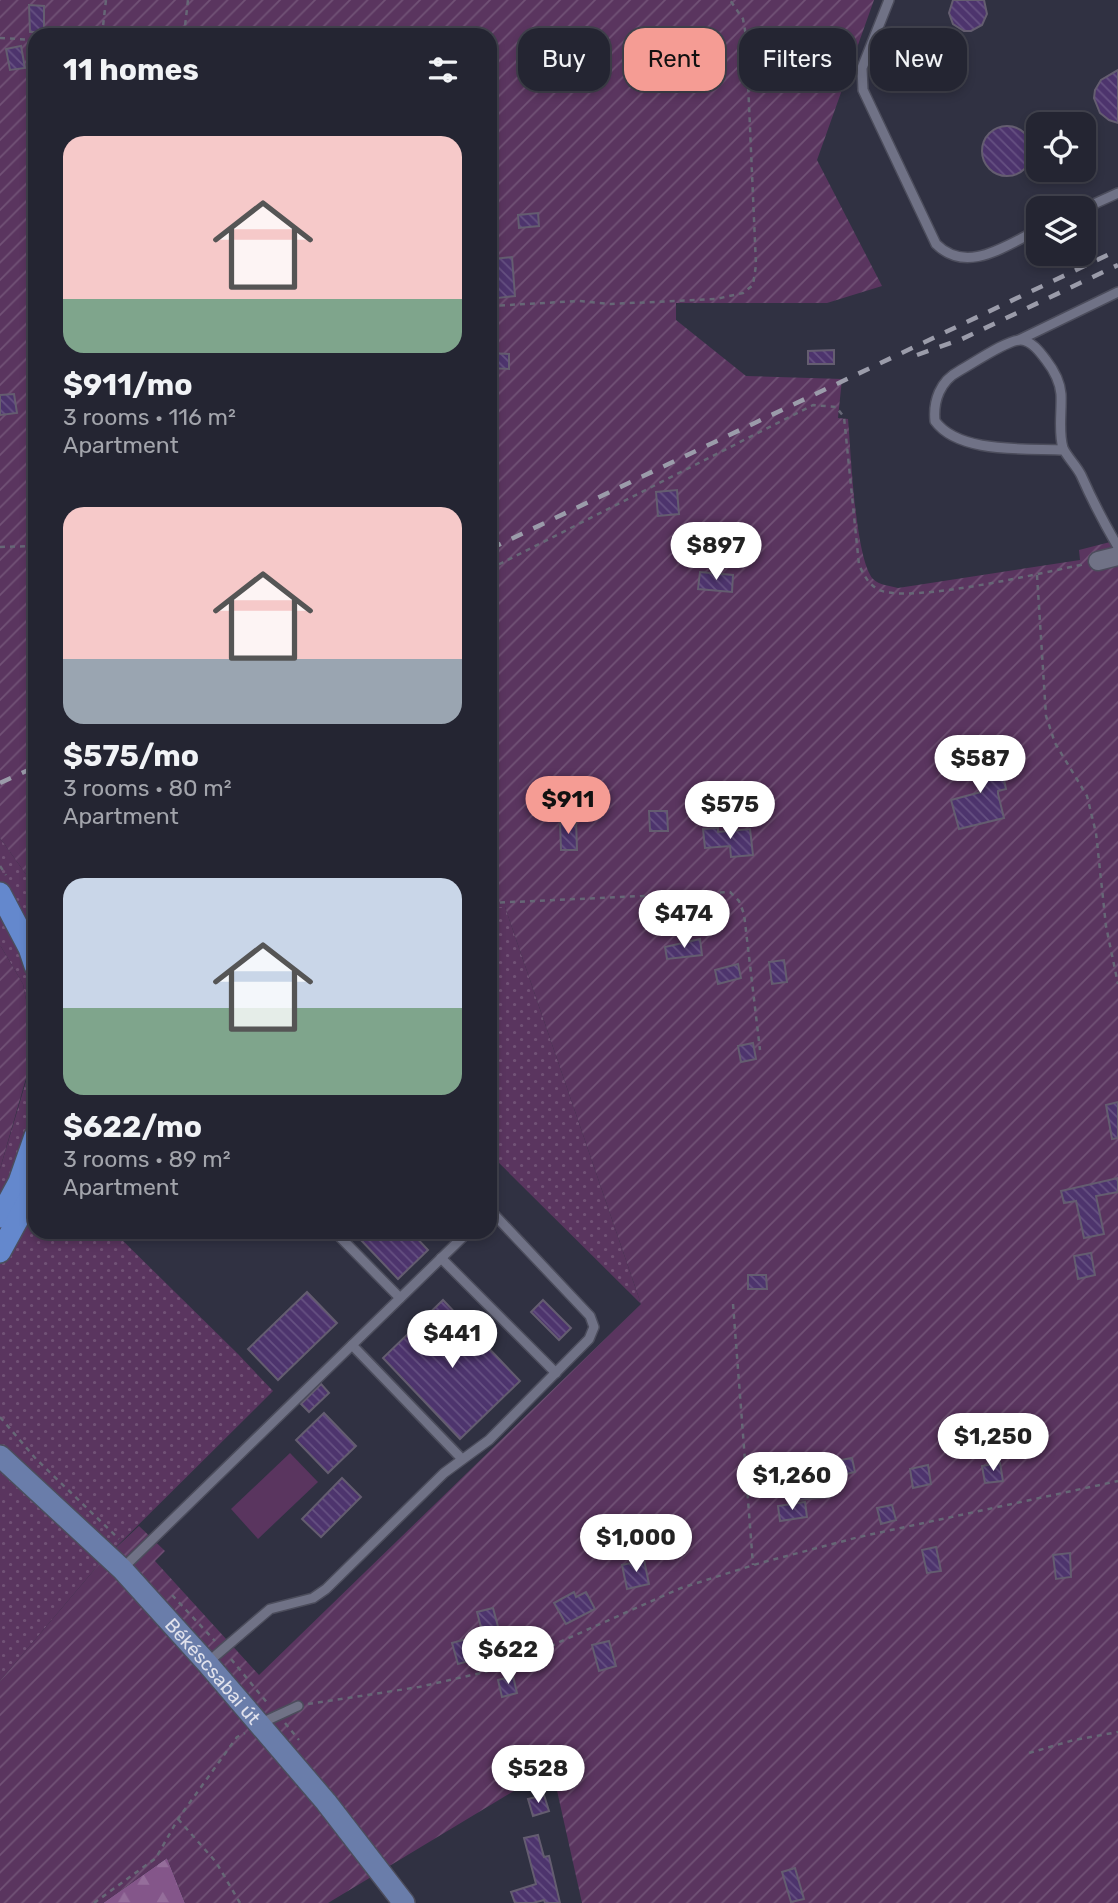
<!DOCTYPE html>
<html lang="en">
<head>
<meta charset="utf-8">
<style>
  :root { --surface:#242532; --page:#2c2d3a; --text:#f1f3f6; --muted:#a3a5ac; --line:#41424d; --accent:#f59c94 }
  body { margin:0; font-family:Rubik,sans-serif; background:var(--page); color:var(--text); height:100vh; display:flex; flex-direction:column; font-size:26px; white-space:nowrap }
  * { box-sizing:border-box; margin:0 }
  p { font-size:23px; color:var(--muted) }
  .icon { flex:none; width:38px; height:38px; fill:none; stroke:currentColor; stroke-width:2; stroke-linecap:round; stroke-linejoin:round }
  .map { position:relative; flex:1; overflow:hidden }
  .drawer { position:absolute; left:28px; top:28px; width:469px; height:1211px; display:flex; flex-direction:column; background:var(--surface); border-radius:21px; box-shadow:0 4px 10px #0003,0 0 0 2px var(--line) }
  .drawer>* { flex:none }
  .banner { position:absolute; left:518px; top:28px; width:494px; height:63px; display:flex; gap:14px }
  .fabs { position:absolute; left:1026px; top:112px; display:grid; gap:14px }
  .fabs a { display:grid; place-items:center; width:70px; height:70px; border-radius:14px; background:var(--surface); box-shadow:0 4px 10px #0003,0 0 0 2px var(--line); font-size:35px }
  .price { position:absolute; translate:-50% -60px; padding:0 16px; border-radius:24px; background:#fff; color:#222; font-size:23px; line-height:46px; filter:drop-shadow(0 2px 4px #0008) }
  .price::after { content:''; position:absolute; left:50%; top:42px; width:21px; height:16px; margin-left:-10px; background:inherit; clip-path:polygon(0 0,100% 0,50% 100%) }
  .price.active { background:var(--accent); color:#111 }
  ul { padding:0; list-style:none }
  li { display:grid; align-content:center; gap:14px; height:371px; padding:0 35px }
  li span { display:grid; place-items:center; height:217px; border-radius:21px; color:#555 }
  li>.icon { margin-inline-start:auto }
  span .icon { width:126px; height:126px; fill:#fffc; stroke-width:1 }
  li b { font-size:30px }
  h2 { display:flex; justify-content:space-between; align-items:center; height:84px; padding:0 35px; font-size:30px }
  .tag { padding:0 24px; border-radius:21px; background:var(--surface); box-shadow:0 4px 10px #0003,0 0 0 2px var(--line); font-size:24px; line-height:63px }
  .tag.active { background:var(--accent); color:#111 }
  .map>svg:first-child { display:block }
  .grass { fill:url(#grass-dots) }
  .forest { fill:url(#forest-firs) }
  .garden { fill:url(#garden-furrows) }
  .pitch { fill:#5a355f }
  .building { fill:url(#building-back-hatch); stroke:#645d70; stroke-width:2 }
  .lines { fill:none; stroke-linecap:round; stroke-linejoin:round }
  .lane-casing { stroke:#4c4d5c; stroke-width:12 }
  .street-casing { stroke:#4c4d5c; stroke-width:21 }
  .secondary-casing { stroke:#4c4d5c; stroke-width:24 }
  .primary-casing { stroke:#4c4d5c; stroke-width:24 }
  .path { stroke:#666776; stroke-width:2.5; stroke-dasharray:5 5; stroke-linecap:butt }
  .lane { stroke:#707286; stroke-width:9 }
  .street { stroke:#707286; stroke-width:18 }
  .secondary { stroke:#6a7daa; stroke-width:21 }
  .primary { stroke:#6488cd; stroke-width:21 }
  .rail { stroke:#9b9caa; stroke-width:4.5; stroke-dasharray:12 12; stroke-linecap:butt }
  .labels { text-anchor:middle; stroke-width:5; stroke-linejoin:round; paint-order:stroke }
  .street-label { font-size:19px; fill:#e0e1ec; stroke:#191a22 }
</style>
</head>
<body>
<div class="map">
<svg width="1118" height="1903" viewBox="0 0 1118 1903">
  <defs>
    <pattern id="grass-dots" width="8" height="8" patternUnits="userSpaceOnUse" patternTransform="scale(1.75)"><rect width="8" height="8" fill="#5a355f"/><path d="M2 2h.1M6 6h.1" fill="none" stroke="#715276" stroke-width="1.8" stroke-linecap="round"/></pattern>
    <pattern id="forest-firs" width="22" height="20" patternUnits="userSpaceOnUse" patternTransform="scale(1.75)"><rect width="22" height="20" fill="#84568a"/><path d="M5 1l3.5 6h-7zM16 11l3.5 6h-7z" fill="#956e9b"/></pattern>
    <pattern id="garden-furrows" width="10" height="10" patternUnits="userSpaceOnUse" patternTransform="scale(1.75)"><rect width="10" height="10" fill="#5a355f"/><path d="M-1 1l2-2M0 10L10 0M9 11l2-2" fill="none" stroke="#715276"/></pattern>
    <pattern id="building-back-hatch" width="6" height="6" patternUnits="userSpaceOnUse" patternTransform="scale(1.75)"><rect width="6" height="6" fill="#4d346d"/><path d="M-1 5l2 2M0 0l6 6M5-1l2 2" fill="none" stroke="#665182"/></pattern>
  </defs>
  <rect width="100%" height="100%" fill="#303142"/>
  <!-- grass -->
  <g class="grass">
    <polygon points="0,838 35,887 35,1047 23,984 0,945"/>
    <polygon points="490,907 505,907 641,1304 490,1154"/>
    <polygon points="35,1051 35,1232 114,1232 238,1354 273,1391 100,1563 0,1681 0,1169"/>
  </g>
  <!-- forest -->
  <polygon class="forest" points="167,1858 185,1903 103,1903"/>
  <!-- garden -->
  <g class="garden">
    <path d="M0,0H874L817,160L882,286L827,303H676V320L746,376L842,379L838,418L848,419C851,452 855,558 873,579C879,585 890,586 898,588L1080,560L1079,550L1118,540V1903H582L552,1768L328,1903H185L167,1858L103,1903H0V1681L100,1563L139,1526L165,1551L155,1561L259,1675L641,1304L505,907H490V35H35V887L0,838Z"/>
    <polygon points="0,945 23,984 35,1047 0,1169"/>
  </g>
  <!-- pitch -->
  <polygon class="pitch" points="290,1453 318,1482 258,1539 231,1509"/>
  <!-- building -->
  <g class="building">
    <polygon points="953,0 984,0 987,14 982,25 971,31 964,31 953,24 949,13"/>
    <polygon points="29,5 44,6 44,32 30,32"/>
    <polygon points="21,46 25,68 10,70 6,49"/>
    <polygon points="1118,70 1118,123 1109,120 1100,113 1094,98 1095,90 1101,80"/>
    <circle cx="1007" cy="151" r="25"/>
    <polygon points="538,213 539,226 519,228 518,215"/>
    <polygon points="512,257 515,296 498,298 493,259"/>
    <polygon points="834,350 834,364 808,364 808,351"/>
    <polygon points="490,353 509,354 509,369 490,368"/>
    <polygon points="14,394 17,413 0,415 0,395"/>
    <polygon points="677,490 679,514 658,516 656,492"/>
    <polygon points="700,572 733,575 732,592 698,589"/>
    <polygon points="981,736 985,780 1003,775 1006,789 998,791 998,794 1004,818 959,829 951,800 981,792 979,782 984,780 978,781 971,753 970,737"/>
    <polygon points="649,811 667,811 668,831 650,831"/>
    <polygon points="560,821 576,821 577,850 561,850"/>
    <polygon points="718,828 718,832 750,829 753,855 731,857 730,846 705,848 703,829"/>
    <polygon points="672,898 673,922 660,923 659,899"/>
    <polygon points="700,939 702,955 667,959 665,947"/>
    <polygon points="784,960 787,982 772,984 769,962"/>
    <polygon points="738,964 741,978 718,984 715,970"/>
    <polygon points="753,1043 756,1059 741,1062 738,1046"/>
    <polygon points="1118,1102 1118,1138 1112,1139 1106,1105"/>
    <polygon points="1118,1178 1118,1192 1096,1196 1104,1234 1084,1238 1076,1201 1064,1203 1061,1191"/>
    <polygon points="366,1232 411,1232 428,1250 398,1279 359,1238"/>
    <polygon points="1091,1253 1095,1275 1078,1279 1074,1256"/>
    <polygon points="748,1275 766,1275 767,1289 748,1289"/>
    <polygon points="307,1292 337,1323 278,1380 248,1349"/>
    <polygon points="443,1300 520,1381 460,1439 383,1358"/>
    <polygon points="543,1300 571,1328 559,1340 531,1312"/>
    <polygon points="321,1384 329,1393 309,1412 301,1404"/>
    <polygon points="324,1413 356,1446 328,1473 296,1440"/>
    <polygon points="852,1458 855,1472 833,1477 830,1462"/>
    <polygon points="1000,1463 1003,1481 985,1483 982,1466"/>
    <polygon points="928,1465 931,1484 913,1488 910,1469"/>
    <polygon points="828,1473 830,1497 798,1500 796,1483 815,1481 814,1474"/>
    <polygon points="342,1478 361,1497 321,1537 302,1519"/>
    <polygon points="805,1502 807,1517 780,1521 778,1506"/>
    <polygon points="892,1505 896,1520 881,1524 877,1508"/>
    <polygon points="936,1547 941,1571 927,1573 922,1550"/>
    <polygon points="1070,1553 1071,1577 1056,1579 1053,1555"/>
    <polygon points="644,1560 649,1584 627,1589 622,1565"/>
    <polygon points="574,1592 576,1597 586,1592 595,1609 566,1624 554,1603"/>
    <polygon points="493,1608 500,1634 484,1639 477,1612"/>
    <polygon points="481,1635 486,1656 458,1664 452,1643"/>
    <polygon points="609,1641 616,1666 599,1671 592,1645"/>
    <polygon points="513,1676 517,1693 502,1697 498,1680"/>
    <polygon points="544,1795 549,1811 533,1816 528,1799"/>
    <polygon points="538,1835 544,1857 549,1856 560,1903 545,1903 544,1900 533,1903 515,1903 511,1892 536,1884 524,1838"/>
    <polygon points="795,1868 804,1899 791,1902 782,1872"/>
  </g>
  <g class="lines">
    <!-- lane casing -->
    <g class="lane-casing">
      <g id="lane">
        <path d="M889,0L862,68L863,90L936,244C967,275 1006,245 1038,230"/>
        <polyline points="1083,209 1118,193"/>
        <polyline points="1019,340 1118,292"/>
        <path d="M1064,450C1026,448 959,454 935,421C933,401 940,381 959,371C972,364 1008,339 1021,340C1032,341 1040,352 1046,360C1053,369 1060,382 1061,394C1062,411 1058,432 1063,448C1067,457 1076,465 1081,475C1092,500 1104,523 1118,547"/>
        <polyline points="335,1232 400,1298"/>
        <polyline points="441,1258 556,1373"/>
        <polyline points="352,1345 462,1459"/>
        <polyline points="123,1568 468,1232"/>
        <polyline points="207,1663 270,1609 313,1598 326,1589 444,1473 489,1440 589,1339 594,1327 590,1316 490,1210"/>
        <polyline points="259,1724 298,1706"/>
      </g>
    </g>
    <!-- street casing -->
    <g class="street-casing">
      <polyline id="street" points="1098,561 1118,556"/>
    </g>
    <!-- secondary casing -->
    <g class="secondary-casing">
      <g id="secondary">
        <path id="s1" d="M0,1456L122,1569L207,1663L326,1802L404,1903"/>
      </g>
    </g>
    <!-- primary casing -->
    <g class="primary-casing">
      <g id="primary">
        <polyline points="0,893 29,948 35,966"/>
        <polyline points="0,1217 19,1182 35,1136"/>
        <polyline points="0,1252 35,1188"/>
      </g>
    </g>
    <!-- path -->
    <g class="path">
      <polyline points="102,35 106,0"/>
      <polyline points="184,35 188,0"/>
      <polyline points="0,38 35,40"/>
      <polyline points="490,306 579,301 611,304 716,299 743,293 753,285 756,265 746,36 743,19 730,0"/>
      <polyline points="0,547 35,546"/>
      <path d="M490,569L813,405L836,407L844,417L859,565C864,575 868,584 879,590C911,604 1046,572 1085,564"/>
      <polyline points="1037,575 1046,716 1055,743 1087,796 1096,833 1106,926 1118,984"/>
      <polyline points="0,866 6,875"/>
      <polyline points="490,889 491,903"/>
      <polyline points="490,903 730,892 739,901 744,914 760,1050"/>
      <polyline points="733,1304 753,1565"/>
      <polyline points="0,1417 36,1459 119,1539"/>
      <polyline points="172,1595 215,1641"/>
      <polyline points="231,1659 269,1705"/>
      <polyline points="308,1704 419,1687 485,1672 535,1653 681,1588 760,1563 859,1537 1118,1481"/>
      <polyline points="285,1723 299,1740"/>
      <polyline points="1029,1753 1074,1740 1118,1732"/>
      <polyline points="178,1819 216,1862 240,1903"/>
      <polyline points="94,1903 156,1858 178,1819 237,1737 245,1733"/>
    </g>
    <!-- lane -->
    <use href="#lane" class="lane"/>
    <!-- street -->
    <use href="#street" class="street"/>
    <!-- secondary -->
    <use href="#secondary" class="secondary"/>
    <!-- primary -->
    <use href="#primary" class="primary"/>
    <!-- rail -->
    <g class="rail">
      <polyline points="917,355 962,339 1118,265"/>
      <polyline points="490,549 1118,250"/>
      <polyline points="0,783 35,767"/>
    </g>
  </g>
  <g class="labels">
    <!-- street labels -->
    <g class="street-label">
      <text dy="7" stroke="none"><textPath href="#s1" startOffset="303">Békéscsabai út</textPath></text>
    </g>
  </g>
</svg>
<div class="fabs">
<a><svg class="icon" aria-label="locate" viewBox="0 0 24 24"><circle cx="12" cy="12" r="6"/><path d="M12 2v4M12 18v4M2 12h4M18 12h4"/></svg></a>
<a><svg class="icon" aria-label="layers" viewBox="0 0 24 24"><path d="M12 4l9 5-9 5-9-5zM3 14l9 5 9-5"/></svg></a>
</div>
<b class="price" style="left:716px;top:582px">$897</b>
<b class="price" style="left:980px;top:795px">$587</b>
<b class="price active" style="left:568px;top:836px">$911</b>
<b class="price" style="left:730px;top:841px">$575</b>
<b class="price" style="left:684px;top:950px">$474</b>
<b class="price" style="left:452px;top:1370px">$441</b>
<b class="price" style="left:993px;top:1473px">$1,250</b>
<b class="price" style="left:792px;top:1512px">$1,260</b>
<b class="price" style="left:636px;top:1574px">$1,000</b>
<b class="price" style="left:508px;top:1686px">$622</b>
<b class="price" style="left:538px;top:1805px">$528</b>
<div class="banner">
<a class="tag">Buy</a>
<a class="tag active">Rent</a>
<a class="tag">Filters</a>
<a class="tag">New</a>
</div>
<section class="drawer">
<h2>11 homes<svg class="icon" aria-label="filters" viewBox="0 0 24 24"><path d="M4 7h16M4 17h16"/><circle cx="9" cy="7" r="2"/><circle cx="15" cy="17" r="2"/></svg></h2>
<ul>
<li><span style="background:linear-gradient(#f6c9c9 75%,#7fa58c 0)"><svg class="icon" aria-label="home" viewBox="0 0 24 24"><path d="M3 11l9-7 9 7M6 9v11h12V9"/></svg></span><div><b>$911/mo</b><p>3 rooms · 116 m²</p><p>Apartment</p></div></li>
<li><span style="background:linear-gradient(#f6c9c9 70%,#9aa5b1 0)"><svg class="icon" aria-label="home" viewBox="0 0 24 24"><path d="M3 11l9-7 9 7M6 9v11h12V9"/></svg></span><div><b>$575/mo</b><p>3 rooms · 80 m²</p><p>Apartment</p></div></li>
<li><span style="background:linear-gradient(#c9d6e8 60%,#7fa58c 0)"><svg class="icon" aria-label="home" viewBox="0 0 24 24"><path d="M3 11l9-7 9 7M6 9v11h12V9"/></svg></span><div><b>$622/mo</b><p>3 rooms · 89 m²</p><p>Apartment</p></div></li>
</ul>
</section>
</div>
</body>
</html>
